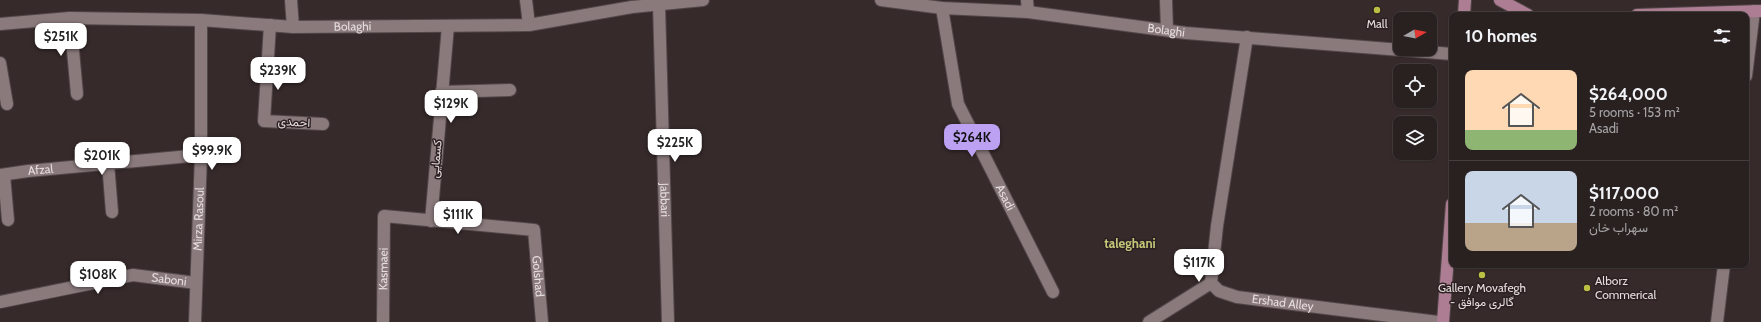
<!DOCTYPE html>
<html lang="en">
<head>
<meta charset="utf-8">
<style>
  :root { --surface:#292020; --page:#312829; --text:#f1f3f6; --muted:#a5a3a5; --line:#453e3e; --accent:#bca0f2 }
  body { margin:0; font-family:Cabin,Vazirmatn,sans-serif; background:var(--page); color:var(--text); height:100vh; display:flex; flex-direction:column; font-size:15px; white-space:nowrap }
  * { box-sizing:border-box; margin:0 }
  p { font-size:13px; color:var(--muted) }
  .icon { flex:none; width:22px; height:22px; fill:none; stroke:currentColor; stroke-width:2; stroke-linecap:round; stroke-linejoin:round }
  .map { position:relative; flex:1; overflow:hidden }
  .drawer { position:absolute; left:1449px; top:12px; width:300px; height:256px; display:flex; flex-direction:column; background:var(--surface); border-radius:8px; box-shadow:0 1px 3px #0004,0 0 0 1px var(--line) }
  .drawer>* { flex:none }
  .needle { width:26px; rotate:81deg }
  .controls { position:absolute; left:1393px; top:12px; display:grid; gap:8px }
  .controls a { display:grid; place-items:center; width:44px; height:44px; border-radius:8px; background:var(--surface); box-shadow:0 1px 3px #0004,0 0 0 1px var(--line); font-size:20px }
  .price { position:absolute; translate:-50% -34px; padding:0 9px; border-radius:8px; background:#fff; color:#222; font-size:13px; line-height:26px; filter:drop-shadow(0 1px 2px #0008) }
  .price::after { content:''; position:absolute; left:50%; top:24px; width:12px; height:9px; margin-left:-6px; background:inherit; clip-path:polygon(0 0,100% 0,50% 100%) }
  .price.selected { background:var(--accent); color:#111 }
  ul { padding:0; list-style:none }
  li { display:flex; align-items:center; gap:12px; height:100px; padding:0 16px }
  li+li { border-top:1px solid var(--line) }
  li span { display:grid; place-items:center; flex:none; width:112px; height:80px; border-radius:8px; color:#555 }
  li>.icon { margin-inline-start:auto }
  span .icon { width:48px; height:48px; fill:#fffc; stroke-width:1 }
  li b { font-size:17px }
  h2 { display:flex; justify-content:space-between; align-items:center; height:48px; padding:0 16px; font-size:17px }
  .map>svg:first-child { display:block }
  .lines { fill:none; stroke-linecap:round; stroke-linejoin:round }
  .minor-casing { stroke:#524749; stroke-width:14 }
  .major-casing { stroke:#524749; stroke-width:14 }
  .minor { stroke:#8a7a7c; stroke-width:12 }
  .major { stroke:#ad7e93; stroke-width:12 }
  .poi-dot { fill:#bbc044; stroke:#2d2022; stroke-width:1.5 }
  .labels { text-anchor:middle; stroke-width:3; stroke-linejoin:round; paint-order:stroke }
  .poi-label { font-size:12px; fill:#e6ddde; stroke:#2d2022 }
  .street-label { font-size:12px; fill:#e6ddde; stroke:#2d2022 }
  .neighbourhood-label { font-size:13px; font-weight:bold; fill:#c2c77a; stroke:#2d2022 }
</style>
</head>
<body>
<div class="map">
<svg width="1761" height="322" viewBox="0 0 1761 322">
  <rect width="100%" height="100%" fill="#372a2b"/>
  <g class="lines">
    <!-- minor casing -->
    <g class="minor-casing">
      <g id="minor">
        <polyline points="291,0 293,27"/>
        <polyline points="526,0 529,25"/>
        <path id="s1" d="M881,0L942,8L1028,12L1186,33L1452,54"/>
        <polyline points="1027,0 1028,12"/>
        <polyline points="1166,0 1167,30"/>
        <path id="s2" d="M659,5L668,322"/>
        <path id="s3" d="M942,8L958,104L1053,292"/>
        <polyline points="70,18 77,94"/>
        <path id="s4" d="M0,24L70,18L201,20L293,27L529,25L632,7L703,0"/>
        <polyline points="270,25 264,121 323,124"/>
        <path id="s5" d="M1247,37L1217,226L1211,283L1219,291L1237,297L1438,322"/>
        <polyline points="0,63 7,104"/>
        <polyline points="1746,76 1754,11"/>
        <polyline points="441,92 510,90"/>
        <polyline points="108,163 112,212"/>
        <path id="s6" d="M0,175L28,171L201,155"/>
        <polyline points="4,175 8,220"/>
        <polyline points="431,221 448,26"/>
        <path id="s7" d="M0,302L133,275L196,283"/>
        <path id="s8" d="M195,322L201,155V20"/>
        <path id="s9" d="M383,322L384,216L534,230L542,322"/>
        <polyline points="1149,322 1211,283"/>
        <polyline points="1717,322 1724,265"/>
      </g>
    </g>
    <!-- major casing -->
    <g class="major-casing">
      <g id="major">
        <polyline points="1500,0 1528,15"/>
        <polyline points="1464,15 1465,0"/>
        <polyline points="1637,15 1761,11"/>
        <polyline points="1443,322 1452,204"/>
      </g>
    </g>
    <!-- minor -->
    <use href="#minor" class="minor"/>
    <!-- major -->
    <use href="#major" class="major"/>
  </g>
  <!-- markers -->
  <g class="poi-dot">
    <circle cx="1377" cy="10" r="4"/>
    <circle cx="1482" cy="275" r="4"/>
    <circle cx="1587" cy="288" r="4"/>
  </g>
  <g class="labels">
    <!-- poi labels -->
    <g class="poi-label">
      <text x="1377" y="28">Mall</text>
      <text x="1595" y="285" text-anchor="start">Alborz<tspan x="1595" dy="14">Commerical</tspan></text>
      <text x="1482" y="292">Gallery Movafegh<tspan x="1482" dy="14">- گالری موافق</tspan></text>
    </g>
    <!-- street labels -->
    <g class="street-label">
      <text dy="4" stroke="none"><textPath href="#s4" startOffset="353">Bolaghi</textPath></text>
      <text dy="4" stroke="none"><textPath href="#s1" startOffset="287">Bolaghi</textPath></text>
      <text transform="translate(294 122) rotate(3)" y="4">احمدی</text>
      <text transform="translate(436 159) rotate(-85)" y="4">کسمایی</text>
      <text dy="4" stroke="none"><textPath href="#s6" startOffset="41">Afzal</textPath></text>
      <text dy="4" stroke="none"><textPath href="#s3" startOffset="202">Asadi</textPath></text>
      <text dy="4" stroke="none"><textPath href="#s2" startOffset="195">Jabbari</textPath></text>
      <text dy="4" stroke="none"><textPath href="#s8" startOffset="103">Mirza Rasoul</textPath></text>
      <text dy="4" stroke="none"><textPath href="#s9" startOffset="53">Kasmaei</textPath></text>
      <text dy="4" stroke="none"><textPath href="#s9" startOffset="303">Golshad</textPath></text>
      <text dy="4" stroke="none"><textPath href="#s7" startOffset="172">Saboni</textPath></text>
      <text dy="4" stroke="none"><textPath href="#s5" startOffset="325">Ershad Alley</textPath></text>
    </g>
    <!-- neighbourhood labels -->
    <g class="neighbourhood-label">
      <text x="1130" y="248">taleghani</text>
    </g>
  </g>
</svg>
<div class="controls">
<a><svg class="needle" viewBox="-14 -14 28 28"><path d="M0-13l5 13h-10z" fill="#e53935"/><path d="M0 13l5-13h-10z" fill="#a5a3a5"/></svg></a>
<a><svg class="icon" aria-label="locate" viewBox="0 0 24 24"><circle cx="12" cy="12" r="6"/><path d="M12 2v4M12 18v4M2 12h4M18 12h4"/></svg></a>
<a><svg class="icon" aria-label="layers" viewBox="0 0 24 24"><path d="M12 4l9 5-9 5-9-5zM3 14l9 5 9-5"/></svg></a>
</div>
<b class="price" style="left:61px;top:57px">$251K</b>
<b class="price" style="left:278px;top:91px">$239K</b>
<b class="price" style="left:451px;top:124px">$129K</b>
<b class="price selected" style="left:972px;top:158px">$264K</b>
<b class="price" style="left:675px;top:163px">$225K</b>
<b class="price" style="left:212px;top:171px">$99.9K</b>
<b class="price" style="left:102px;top:176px">$201K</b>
<b class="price" style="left:458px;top:235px">$111K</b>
<b class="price" style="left:1199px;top:283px">$117K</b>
<b class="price" style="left:98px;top:295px">$108K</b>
<section class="drawer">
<h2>10 homes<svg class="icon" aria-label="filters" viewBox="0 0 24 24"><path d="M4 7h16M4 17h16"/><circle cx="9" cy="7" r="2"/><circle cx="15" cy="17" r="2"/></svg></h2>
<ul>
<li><span style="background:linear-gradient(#ffd9b3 75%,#8fb573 0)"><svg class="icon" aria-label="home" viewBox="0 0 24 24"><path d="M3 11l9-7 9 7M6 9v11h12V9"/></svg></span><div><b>$264,000</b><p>5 rooms · 153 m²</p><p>Asadi</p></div></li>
<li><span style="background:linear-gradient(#c9d6e8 65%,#b9a48a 0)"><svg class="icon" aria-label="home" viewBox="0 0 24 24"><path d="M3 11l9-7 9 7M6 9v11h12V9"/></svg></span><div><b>$117,000</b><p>2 rooms · 80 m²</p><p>سهراب خان</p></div></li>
</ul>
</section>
</div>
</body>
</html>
